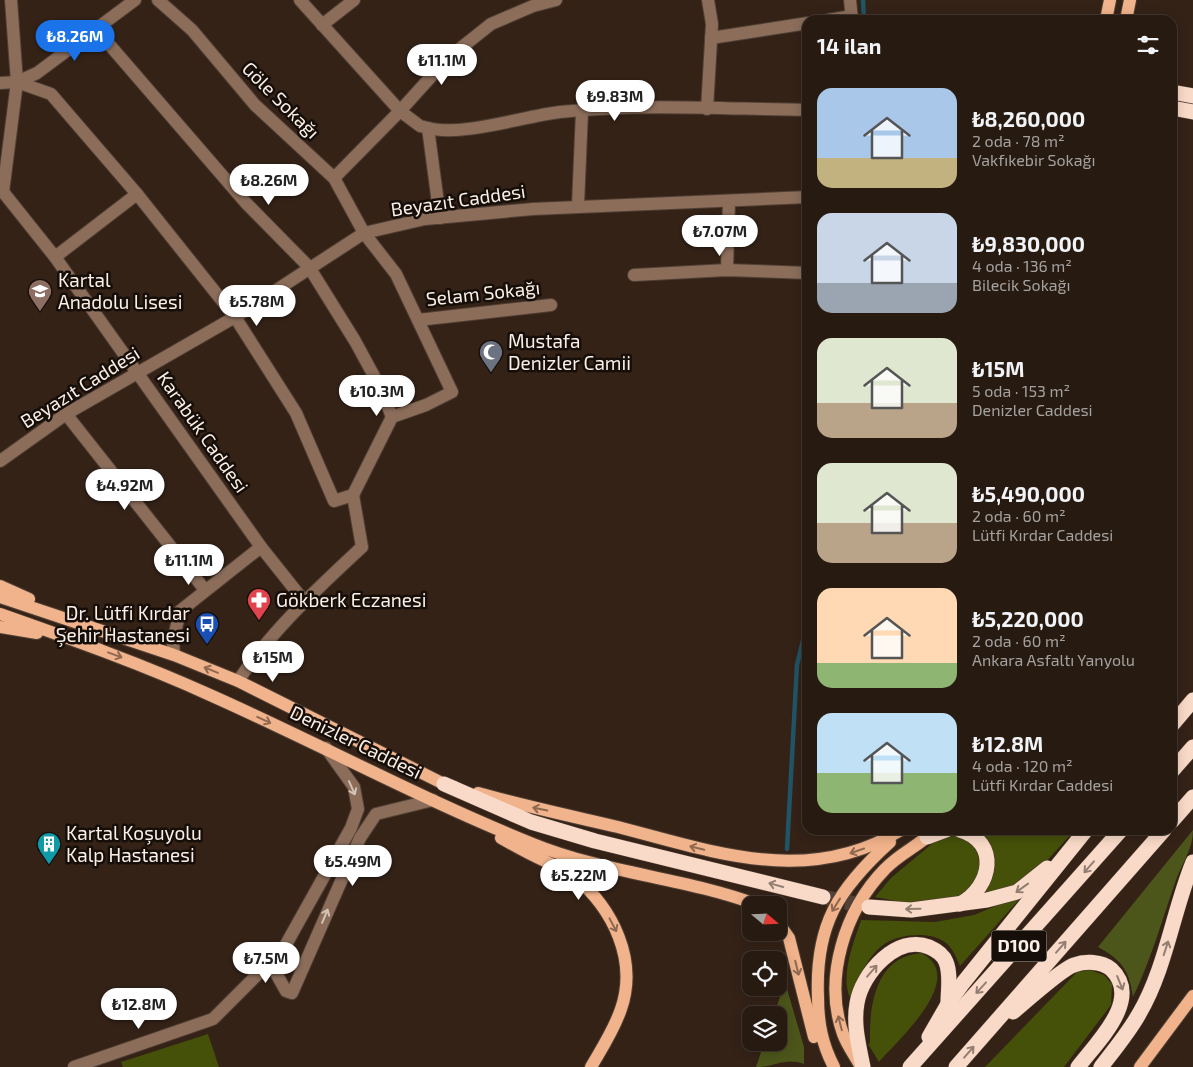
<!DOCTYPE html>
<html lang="tr">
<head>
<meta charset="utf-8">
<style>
  :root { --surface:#271a11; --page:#33271f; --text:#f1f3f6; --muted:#a4a19f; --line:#433831; --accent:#1a73e8 }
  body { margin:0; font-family:"Exo 2",sans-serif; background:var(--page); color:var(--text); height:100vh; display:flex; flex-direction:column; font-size:19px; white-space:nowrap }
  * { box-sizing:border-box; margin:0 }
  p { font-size:16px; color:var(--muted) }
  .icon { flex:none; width:28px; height:28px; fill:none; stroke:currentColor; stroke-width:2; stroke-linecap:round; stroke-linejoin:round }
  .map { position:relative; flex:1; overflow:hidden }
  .side { position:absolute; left:802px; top:15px; width:375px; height:820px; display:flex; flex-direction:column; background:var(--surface); border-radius:15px; box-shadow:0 2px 12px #0003,0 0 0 1px var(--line) }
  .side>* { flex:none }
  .needle { width:32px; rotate:109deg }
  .controls { position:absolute; left:742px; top:896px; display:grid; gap:10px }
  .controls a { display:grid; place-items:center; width:45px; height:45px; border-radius:10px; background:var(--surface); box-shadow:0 2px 12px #0003,0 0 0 1px var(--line); font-size:25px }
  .price { position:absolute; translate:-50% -42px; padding:0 11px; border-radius:18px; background:#fff; color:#222; font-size:16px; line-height:32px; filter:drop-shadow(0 1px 2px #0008) }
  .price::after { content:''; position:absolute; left:50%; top:30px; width:15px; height:11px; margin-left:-8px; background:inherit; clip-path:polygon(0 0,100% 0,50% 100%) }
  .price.active { background:var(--accent); color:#fff }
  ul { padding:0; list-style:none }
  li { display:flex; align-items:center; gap:15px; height:125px; padding:0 15px }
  li span { display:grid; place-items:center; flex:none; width:140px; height:100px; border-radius:15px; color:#555 }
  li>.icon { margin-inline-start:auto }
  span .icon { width:60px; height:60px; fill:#fffc; stroke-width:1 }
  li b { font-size:21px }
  h2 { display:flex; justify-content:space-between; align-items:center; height:60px; padding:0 15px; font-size:21px }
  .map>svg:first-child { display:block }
  .green { fill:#455009 }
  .forest { fill:#4c561a }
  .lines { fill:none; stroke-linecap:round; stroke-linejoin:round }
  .stream { stroke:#205467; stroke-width:4.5 }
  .highway-tunnel { stroke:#524136; stroke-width:15; stroke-dasharray:15 8; stroke-linecap:butt }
  .minor-casing { stroke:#503f34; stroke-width:14 }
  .major-casing { stroke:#503f34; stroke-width:14 }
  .highway-casing { stroke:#503f34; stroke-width:16 }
  .minor { stroke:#8b6d5a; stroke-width:12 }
  .major { stroke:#f1b38b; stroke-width:12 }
  .highway { stroke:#f9dac8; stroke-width:15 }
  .oneway { stroke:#8e6950 }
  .oneway2 { stroke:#d4c2b6 }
  .oneway3 { stroke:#937e72 }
  .labels { text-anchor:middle; stroke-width:5; stroke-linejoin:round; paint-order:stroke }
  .shield { fill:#160e09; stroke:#b6aca4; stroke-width:1 }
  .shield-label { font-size:18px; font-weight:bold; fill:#fbefe7 }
  .street-label { font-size:19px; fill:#fbefe7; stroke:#160e09 }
  .poi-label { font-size:19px; fill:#fbefe7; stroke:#160e09; text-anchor:start }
</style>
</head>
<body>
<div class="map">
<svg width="1193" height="1067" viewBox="0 0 1193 1067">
  <rect width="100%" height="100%" fill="#342217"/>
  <!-- green -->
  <g class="green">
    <path d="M977,830H1075L1041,867L1011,887L981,897C999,874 1001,849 977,830Z"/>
    <path d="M958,836C971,843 980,850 979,865C979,892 948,903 925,905C909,906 890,899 875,897L891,878L940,837Z"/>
    <path d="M1024,894L960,966C956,957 953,949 946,943C931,931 901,934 886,943C868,954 858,980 850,998C840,975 854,942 861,920L935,922L974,915Z"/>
    <path d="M921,953C969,977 898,1040 879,1062L868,1044L870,1043C869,1006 875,957 921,953Z"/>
    <polygon points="1090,970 1104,975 1112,984 1111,1005 1064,1067 985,1067 1077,972"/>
    <polygon points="208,1034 219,1067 123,1067 121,1062"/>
  </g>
  <!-- forest -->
  <g class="forest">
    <path d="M1193,830C1193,849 1182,863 1176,880C1162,920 1151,960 1133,997C1129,970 1122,960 1098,947Z"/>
    <path d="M785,982L804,1047V1064C784,1057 776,1067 756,1067L764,1043L779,1042V1015H774Z"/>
  </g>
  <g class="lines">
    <!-- stream -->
    <g class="stream">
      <polyline points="863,0 864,20"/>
      <polyline points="787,849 797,665 808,620"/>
    </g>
    <!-- highway-tunnel -->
    <polyline class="highway-tunnel" points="823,897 869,907"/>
    <!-- minor casing -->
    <g class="minor-casing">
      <g id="minor">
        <polyline points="158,0 192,30 255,105 334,178 364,233 396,274 452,392 426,405 392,417 353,495"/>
        <polyline points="300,0 400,111 420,126 428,128 440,218"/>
        <polyline points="850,0 852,20"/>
        <polyline points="828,20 852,16"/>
        <polyline points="322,25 354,0"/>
        <polyline points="95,28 246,203 309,267 355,341 380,387 392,417"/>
        <polyline points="711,38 808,23"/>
        <path d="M17,82L51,94L137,194L235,317L296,413L334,501L353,495L362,547C317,589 272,630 238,681"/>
        <polyline points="0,83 17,82 37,73 135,0"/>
        <polyline points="707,109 712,24 708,0"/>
        <path d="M428,128C463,137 524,116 560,112C642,103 725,109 808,110"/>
        <polyline points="334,178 400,111 447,59 491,24 533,6 556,0"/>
        <polyline points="0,188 55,257 261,547 304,601"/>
        <polyline points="3,192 17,82 11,0"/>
        <polyline points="578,205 582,111"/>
        <polyline points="55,257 137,194"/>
        <polyline points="727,270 729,202"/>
        <polyline points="634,275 727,270 808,273"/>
        <polyline points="418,320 551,305"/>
        <polyline points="66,414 205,590"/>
        <polyline points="0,461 66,414 235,317 364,233 425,219 533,209 808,197"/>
        <polyline points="174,655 173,641 180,611 261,547"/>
        <polyline points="278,955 277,975 286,991 292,993 360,838 376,814 433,800"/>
        <polyline points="74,1067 213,1019 284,948 351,828 358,809 354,787 326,748"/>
      </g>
    </g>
    <!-- major casing -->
    <g class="major-casing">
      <g id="major">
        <polyline points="1106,20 1110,0"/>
        <polyline points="1126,20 1130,0"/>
        <polyline points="0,586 29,599"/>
        <polyline points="0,597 174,655 238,681 444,784 454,787"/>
        <path d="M0,614C71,639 142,664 210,695C318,743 423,800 533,844C604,873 686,878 758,905"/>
        <polyline points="0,627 37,633"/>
        <path d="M478,793C524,806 571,816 618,827C714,852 809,887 901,830"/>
        <path d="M501,838C515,846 529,854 545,861C554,866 567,870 575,877C613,909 638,960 621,1009C614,1030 602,1048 591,1067"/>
        <polyline points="779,924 789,938 814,1037"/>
        <path d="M834,1067C822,1044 818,1023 818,997C815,925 838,889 890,842"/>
        <path d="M861,1067C855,1056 847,1045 843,1034C823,978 845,910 885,869C899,854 918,846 933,832"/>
        <polyline points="1140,1067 1193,996"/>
      </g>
    </g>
    <!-- highway casing -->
    <g class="highway-casing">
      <g id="highway">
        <polyline points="1172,92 1193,96"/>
        <polyline points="1172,108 1193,112"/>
        <polyline points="1172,725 1193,700"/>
        <polyline points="1172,771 1193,747"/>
        <polyline points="444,784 531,822 595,841 823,897"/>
        <polyline points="1172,821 1193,797"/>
        <path d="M960,830C1000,842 992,887 960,904"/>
        <polyline points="927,837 946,830"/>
        <polyline points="869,907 911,910 987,900 1017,892 1047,868"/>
        <path d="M1013,1012C1025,1002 1063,968 1074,965C1085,961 1101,961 1111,969C1143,999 1097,1042 1078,1067"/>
        <polyline points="929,1037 948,1004 963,983 1086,830"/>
        <path d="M863,1067C859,1046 853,1025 857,1003C862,973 897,934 929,947C936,950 943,954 946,962C951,974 948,990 948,1003"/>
        <polyline points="910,1067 1121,830"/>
        <polyline points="956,1067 1164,830"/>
        <path d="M1101,1067C1114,1050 1129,1032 1139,1014C1166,968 1173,911 1193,862"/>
      </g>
    </g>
    <!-- minor -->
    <use href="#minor" class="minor"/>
    <!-- major -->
    <use href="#major" class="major"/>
    <!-- highway -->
    <use href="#highway" class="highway"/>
  </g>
  <!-- one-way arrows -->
  <defs><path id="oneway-shaft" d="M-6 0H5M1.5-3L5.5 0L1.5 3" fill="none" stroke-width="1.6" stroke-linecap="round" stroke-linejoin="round" transform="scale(1.25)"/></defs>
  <g class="oneway">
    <use href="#oneway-shaft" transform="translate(115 655) rotate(20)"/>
    <use href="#oneway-shaft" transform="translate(211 670) rotate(-158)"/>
    <use href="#oneway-shaft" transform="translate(264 720) rotate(25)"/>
    <use href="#oneway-shaft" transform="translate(540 809) rotate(-168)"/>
    <use href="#oneway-shaft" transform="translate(697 848) rotate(-166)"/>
    <use href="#oneway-shaft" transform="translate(857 851) rotate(161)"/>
    <use href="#oneway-shaft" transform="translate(836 905) rotate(122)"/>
    <use href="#oneway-shaft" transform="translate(613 925) rotate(62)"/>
    <use href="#oneway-shaft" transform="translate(797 968) rotate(76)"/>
    <use href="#oneway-shaft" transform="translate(840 1023) rotate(-104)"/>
  </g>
  <g class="oneway2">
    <use href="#oneway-shaft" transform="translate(352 788) rotate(66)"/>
    <use href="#oneway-shaft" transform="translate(325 916) rotate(-67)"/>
  </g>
  <g class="oneway3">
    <use href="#oneway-shaft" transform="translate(1089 867) rotate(131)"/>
    <use href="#oneway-shaft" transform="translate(776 885) rotate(-165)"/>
    <use href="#oneway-shaft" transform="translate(1022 888) rotate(144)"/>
    <use href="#oneway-shaft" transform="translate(913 909) rotate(179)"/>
    <use href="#oneway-shaft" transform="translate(1061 947) rotate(-49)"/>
    <use href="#oneway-shaft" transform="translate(1166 948) rotate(-72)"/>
    <use href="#oneway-shaft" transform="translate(872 971) rotate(-49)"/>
    <use href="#oneway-shaft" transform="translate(1120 983) rotate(68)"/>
    <use href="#oneway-shaft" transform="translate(981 988) rotate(132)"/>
    <use href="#oneway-shaft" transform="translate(969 1052) rotate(-49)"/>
  </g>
  <!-- icons -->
  <defs>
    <g id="school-pin" transform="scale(1.25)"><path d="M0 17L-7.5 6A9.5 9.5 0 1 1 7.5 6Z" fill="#8d6e63" stroke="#160e09"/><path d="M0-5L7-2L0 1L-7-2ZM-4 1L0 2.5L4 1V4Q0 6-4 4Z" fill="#fff"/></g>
    <g id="mosque-pin" transform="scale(1.25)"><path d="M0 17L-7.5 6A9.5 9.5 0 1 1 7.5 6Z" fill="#6b7280" stroke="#160e09"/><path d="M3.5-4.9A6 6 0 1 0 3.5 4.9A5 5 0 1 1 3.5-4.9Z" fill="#fff"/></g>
    <g id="pharmacy-pin" transform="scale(1.25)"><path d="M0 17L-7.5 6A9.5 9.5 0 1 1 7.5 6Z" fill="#e0444e" stroke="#160e09"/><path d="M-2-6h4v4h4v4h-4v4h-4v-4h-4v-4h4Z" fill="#fff"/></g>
    <g id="bus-pin" transform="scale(1.25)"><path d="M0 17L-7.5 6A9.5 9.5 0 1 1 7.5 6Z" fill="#1a4fb4" stroke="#160e09"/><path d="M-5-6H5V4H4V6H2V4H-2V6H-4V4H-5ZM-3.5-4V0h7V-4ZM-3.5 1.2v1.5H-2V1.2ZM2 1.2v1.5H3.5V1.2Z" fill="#fff"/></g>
    <g id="building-pin" transform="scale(1.25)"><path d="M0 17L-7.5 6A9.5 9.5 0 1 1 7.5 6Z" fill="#0f9aa8" stroke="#160e09"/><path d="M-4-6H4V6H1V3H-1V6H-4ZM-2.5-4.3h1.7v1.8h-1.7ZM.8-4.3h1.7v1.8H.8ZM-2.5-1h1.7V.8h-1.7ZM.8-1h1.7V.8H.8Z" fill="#fff"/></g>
  </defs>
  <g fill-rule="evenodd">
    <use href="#school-pin" x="40" y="291"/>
    <use href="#mosque-pin" x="491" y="352"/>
    <use href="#pharmacy-pin" x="259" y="600"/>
    <use href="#bus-pin" x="207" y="624"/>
    <use href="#building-pin" x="49" y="844"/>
  </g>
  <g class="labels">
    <!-- shield labels -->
    <rect class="shield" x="991.5" y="930.5" width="55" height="31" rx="4"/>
    <g class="shield-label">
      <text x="1019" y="952">D100</text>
    </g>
    <!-- street labels -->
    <g class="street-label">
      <text transform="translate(281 100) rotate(45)" y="7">Göle Sokağı</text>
      <text transform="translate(458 200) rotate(-8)" y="7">Beyazıt Caddesi</text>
      <text transform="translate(483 293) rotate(-6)" y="7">Selam Sokağı</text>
      <text transform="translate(80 387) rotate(-32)" y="7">Beyazıt Caddesi</text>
      <text transform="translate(203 432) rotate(55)" y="7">Karabük Caddesi</text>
      <text transform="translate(356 742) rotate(26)" y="7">Denizler Caddesi</text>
    </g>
    <!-- poi labels -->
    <g class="poi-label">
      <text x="58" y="287">Kartal<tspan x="58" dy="22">Anadolu Lisesi</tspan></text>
      <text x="508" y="348">Mustafa<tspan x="508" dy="22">Denizler Camii</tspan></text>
      <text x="276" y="607">Gökberk Eczanesi</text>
      <text x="190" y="620" text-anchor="end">Dr. Lütfi Kırdar<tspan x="190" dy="22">Şehir Hastanesi</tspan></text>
      <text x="66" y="840">Kartal Koşuyolu<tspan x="66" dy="22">Kalp Hastanesi</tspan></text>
    </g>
  </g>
</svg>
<div class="controls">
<a><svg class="needle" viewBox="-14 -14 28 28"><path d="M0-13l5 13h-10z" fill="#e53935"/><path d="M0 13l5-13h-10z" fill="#a4a19f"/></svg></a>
<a><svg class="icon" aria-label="locate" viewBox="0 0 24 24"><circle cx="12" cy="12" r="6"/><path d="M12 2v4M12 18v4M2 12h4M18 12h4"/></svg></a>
<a><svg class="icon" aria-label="layers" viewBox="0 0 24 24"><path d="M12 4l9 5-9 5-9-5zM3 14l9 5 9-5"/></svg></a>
</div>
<b class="price active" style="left:75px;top:62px">₺8.26M</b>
<b class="price" style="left:442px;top:86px">₺11.1M</b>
<b class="price" style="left:615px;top:122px">₺9.83M</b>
<b class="price" style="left:269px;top:206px">₺8.26M</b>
<b class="price" style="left:720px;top:257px">₺7.07M</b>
<b class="price" style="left:257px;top:327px">₺5.78M</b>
<b class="price" style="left:377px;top:417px">₺10.3M</b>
<b class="price" style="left:125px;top:511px">₺4.92M</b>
<b class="price" style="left:189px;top:586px">₺11.1M</b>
<b class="price" style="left:273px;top:683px">₺15M</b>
<b class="price" style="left:353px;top:887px">₺5.49M</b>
<b class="price" style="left:579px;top:901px">₺5.22M</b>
<b class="price" style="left:266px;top:984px">₺7.5M</b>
<b class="price" style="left:139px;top:1030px">₺12.8M</b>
<section class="side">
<h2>14 ilan<svg class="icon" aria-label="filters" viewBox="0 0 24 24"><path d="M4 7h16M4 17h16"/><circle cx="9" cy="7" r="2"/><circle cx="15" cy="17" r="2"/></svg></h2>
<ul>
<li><span style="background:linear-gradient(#a9c7e8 70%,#c2b280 0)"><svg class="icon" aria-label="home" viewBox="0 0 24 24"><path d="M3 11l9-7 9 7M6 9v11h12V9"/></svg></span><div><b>₺8,260,000</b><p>2 oda · 78 m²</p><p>Vakfıkebir Sokağı</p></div></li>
<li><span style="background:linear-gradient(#c9d6e8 70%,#9aa5b1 0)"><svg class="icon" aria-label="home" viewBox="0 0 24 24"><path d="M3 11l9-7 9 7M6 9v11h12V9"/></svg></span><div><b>₺9,830,000</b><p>4 oda · 136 m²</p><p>Bilecik Sokağı</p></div></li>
<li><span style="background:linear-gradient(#dfe7d0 65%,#b9a48a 0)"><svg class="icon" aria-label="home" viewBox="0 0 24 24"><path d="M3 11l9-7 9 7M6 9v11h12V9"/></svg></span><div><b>₺15M</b><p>5 oda · 153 m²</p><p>Denizler Caddesi</p></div></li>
<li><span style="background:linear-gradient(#dfe7d0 60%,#b9a48a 0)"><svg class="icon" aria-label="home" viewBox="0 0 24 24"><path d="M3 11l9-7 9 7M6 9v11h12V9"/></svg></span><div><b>₺5,490,000</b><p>2 oda · 60 m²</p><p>Lütfi Kırdar Caddesi</p></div></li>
<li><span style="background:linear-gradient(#ffd9b3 75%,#8fb573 0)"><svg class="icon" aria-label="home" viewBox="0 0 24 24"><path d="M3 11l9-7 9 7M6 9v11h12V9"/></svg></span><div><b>₺5,220,000</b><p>2 oda · 60 m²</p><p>Ankara Asfaltı Yanyolu</p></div></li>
<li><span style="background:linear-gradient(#bfe0f5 60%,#8fb573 0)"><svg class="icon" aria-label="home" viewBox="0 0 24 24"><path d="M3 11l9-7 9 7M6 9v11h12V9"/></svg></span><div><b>₺12.8M</b><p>4 oda · 120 m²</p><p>Lütfi Kırdar Caddesi</p></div></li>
</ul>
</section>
</div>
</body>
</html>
